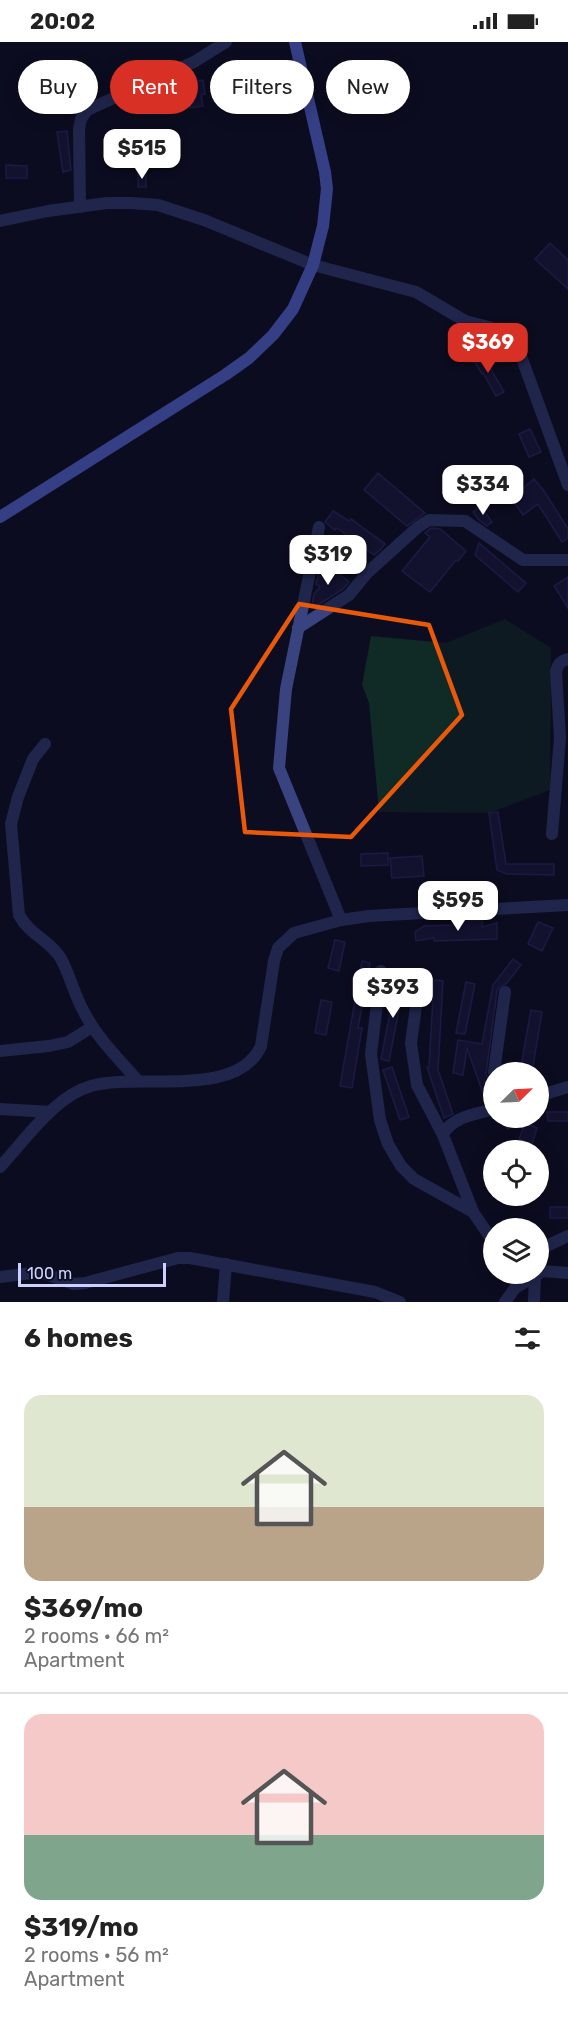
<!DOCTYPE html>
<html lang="en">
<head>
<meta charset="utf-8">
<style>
  :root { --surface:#fff; --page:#f2f2f2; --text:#222; --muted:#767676; --line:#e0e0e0; --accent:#d93025 }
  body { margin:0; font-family:Rubik,sans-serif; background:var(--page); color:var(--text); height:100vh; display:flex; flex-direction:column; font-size:22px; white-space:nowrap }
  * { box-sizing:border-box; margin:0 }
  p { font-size:20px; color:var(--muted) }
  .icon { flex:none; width:33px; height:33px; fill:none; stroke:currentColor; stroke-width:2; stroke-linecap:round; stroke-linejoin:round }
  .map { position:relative; height:1260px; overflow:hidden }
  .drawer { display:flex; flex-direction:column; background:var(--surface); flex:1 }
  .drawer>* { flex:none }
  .hud { position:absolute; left:18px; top:18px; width:532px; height:54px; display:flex; gap:12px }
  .needle { width:39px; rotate:66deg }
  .buttons { position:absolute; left:483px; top:1020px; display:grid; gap:12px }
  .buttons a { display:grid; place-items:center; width:66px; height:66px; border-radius:50%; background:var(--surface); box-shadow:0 3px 15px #0003; font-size:30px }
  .scale { position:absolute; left:18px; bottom:15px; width:148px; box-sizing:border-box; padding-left:6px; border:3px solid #cdd0ff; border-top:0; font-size:16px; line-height:21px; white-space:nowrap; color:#cdd0ff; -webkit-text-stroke:4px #0d0d21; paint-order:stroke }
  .price { position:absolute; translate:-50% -51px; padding:0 14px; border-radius:12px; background:#fff; color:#222; font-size:20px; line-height:39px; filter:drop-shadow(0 2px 3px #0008) }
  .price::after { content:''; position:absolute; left:50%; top:36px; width:18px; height:14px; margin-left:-9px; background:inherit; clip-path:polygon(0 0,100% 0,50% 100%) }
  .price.on { background:var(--accent); color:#fff }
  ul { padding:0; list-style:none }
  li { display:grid; align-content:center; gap:12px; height:318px; padding:0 24px }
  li+li { border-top:2px solid var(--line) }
  li span { display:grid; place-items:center; height:186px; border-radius:18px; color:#555 }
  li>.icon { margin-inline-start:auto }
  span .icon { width:108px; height:108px; fill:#fffc; stroke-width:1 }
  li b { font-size:26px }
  h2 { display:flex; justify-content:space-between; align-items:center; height:72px; padding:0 24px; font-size:26px }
  .pill { padding:0 21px; border-radius:27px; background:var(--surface); box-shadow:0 3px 15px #0003; font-size:21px; line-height:54px }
  .pill.on { background:var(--accent); color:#fff }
  .status { display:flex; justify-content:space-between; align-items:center; height:42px; padding:0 30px; background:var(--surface); direction:ltr }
  .status svg { height:16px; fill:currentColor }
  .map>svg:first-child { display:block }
  .green { fill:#102a25 }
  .building { fill:#1a1941; stroke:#2d2b6d; stroke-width:1.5 }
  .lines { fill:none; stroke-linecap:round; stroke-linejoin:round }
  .minor { stroke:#38437f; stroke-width:12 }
  .secondary { stroke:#657dfe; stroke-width:12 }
  .marked { fill:none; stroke:#e8590c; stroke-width:4.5; stroke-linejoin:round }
</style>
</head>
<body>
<div class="status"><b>20:02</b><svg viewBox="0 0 49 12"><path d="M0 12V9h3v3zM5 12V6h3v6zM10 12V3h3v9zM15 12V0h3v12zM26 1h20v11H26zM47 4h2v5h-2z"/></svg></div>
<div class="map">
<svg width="568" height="1260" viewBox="0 0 568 1260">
  <rect width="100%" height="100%" fill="#0d0d21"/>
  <!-- green -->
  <polygon class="green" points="505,577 551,606 550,748 489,771 379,770 369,661 362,643 371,594 446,601"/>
  <!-- building -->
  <g class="building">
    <polygon points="203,38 205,52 201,53 203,64 190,66 186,41"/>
    <polygon points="163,49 164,58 160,58 161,66 151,66 150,50"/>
    <polygon points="67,89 71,128 63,130 57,90"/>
    <polygon points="6,123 27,124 27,136 6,136"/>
    <rect x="138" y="131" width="8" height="14"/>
    <polygon points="550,201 568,218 568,247 535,217"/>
    <polygon points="481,310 504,350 496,354 483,331 482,332 472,316"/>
    <polygon points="530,387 541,410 529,415 519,392"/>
    <polygon points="507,428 521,448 534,437 544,449 568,487 568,496 562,500 538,462 523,473 497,436"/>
    <polygon points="378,431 425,471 407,484 364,448"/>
    <polygon points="481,464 492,480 487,484 479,478 473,470"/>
    <polygon points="333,469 349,479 351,477 385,502 380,508 374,513 337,486 335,488 327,482 325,480"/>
    <polygon points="431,486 440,487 466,509 458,519 456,518 430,550 402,529 430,495 425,491"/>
    <polygon points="479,501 526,541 518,550 475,513"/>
    <polygon points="321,523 335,534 338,531 349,540 343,547 315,565 312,563 314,552 320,545 316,542"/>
    <polygon points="568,535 568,566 554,544"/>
    <polygon points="498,770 506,822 554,822 554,833 507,832 497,828 489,771"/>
    <polygon points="388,811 388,823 361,824 361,812"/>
    <polygon points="422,814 424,834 392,836 390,816"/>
    <polygon points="482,878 482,885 497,881 497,897 434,899 434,896 416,899 415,890 424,884 456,883 456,880"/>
    <polygon points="538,880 553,886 542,909 528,902"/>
    <polygon points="335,898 345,900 339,929 328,926"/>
    <polygon points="513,917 521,923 506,942 499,945 497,949 486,1032 494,1053 485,1057 467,1006 463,1033 453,1031 458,998 482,1002 493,943"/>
    <polygon points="362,919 370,921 358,986 362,986 352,1046 340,1044"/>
    <polygon points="397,935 405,937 389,1019 381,1017"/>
    <polygon points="434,938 443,939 438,1028 453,1072 444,1076 427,1025 429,1025"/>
    <polygon points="466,940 475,942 465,992 456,991"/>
    <polygon points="321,958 332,960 326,993 315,991"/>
    <polygon points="531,968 542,970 532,1030 520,1030"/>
    <polygon points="392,1025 409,1075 400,1078 383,1028"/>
    <polygon points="547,1070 568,1070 568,1079 548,1079"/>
    <polygon points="498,1076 521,1076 508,1087"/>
    <polygon points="525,1081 537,1086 532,1102 519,1097"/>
    <rect x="550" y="1165" width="18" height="11"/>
  </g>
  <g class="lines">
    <!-- minor -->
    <g class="minor">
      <polyline points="80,165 79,87 81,77 87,68 194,20 226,0"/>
      <polyline points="0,179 48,169 107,161 131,161 158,163 204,178 313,223 416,250 465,279 489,285 521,314 568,443"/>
      <polyline points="319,485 286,647 279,726 341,878"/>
      <polyline points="298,586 349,553 367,531 418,485 429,478 465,479 523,518 568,518"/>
      <path d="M45,702L33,717L18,755L11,782L19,873C30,893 48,897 60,915C70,932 74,953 84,970C97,996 119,1017 138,1039"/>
      <path d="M552,792L560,696L556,630C558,622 560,619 568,617"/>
      <polyline points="381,929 371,1012 380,1078 388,1102 401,1124 414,1137 473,1170"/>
      <polyline points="420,935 411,1001 417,1043 443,1093"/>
      <polyline points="0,1009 49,1004 68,1000 92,985"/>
      <polyline points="494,1030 505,950"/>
      <polyline points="538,1054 568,1045"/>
      <polyline points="0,1067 50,1070"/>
      <path d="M494,1067C476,1072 451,1075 443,1093L473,1170L494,1201"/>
      <path d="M0,1125C25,1098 55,1054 91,1044C138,1030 237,1058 261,1004L274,919L278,906L294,891L341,878L369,874L568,863"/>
      <polyline points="538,1208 568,1194"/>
      <polyline points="538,1231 543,1229 568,1231"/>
      <polyline points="0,1235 40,1230 74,1242 85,1241 178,1216 190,1216 375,1250 400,1260"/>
      <polyline points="223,1260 226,1222"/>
      <polyline points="505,1260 515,1246 538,1232"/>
      <polyline points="534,1260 535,1233"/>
    </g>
    <!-- secondary -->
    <polyline class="secondary" points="0,475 225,333 249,316 273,293 293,267 313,223 323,184 327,147 325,130 295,0"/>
  </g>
  <!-- marked area -->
  <path d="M0 0H568V1260H0ZM299,562L429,583L462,673L351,795L245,790L231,667Z" fill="#0d0d21" fill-opacity=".55" fill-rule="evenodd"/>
  <path class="marked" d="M299,562L429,583L462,673L351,795L245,790L231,667Z"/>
</svg>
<div class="buttons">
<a><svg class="needle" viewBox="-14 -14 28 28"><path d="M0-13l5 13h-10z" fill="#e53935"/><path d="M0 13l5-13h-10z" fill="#767676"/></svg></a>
<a><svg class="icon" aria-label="locate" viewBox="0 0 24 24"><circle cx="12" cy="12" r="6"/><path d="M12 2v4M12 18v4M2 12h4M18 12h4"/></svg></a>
<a><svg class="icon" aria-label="layers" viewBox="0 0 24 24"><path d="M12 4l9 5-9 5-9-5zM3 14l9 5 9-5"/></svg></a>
</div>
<div class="scale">100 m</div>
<b class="price" style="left:142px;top:138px">$515</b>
<b class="price on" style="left:488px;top:332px">$369</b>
<b class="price" style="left:483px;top:474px">$334</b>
<b class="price" style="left:328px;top:544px">$319</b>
<b class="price" style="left:458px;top:890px">$595</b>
<b class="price" style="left:393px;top:977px">$393</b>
<div class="hud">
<a class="pill">Buy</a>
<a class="pill on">Rent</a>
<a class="pill">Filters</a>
<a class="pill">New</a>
</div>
</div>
<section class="drawer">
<h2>6 homes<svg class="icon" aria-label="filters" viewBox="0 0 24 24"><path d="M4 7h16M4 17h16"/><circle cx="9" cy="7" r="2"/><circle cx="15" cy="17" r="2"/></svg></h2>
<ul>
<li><span style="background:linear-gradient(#dfe7d0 60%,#b9a48a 0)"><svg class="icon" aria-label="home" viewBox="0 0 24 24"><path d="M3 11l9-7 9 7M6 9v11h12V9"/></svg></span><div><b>$369/mo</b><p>2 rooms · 66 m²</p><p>Apartment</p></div></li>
<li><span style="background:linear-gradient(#f6c9c9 65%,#7fa58c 0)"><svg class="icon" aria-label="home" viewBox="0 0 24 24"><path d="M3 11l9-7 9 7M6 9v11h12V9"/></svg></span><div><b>$319/mo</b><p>2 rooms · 56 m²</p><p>Apartment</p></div></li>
</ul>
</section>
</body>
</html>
